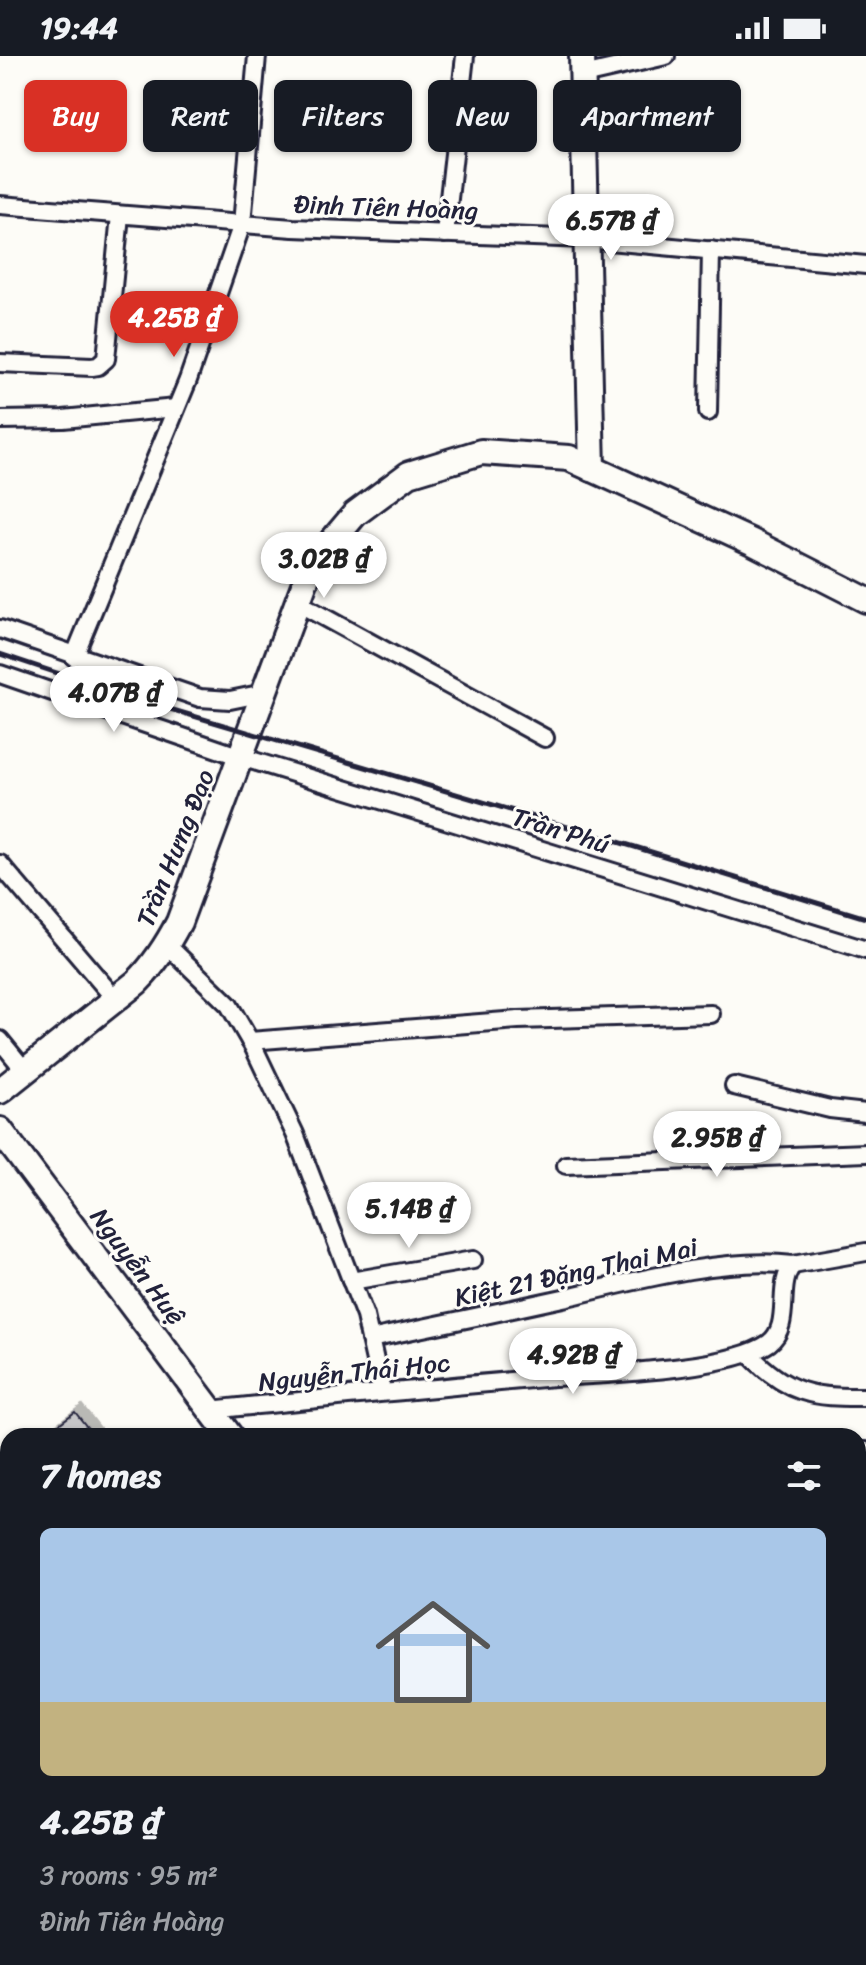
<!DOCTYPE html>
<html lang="en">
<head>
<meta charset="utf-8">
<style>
  :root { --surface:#171b24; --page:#242831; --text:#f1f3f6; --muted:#9ea1a6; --accent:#d93025 }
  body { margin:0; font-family:Sriracha,sans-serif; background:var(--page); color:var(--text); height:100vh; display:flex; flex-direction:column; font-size:30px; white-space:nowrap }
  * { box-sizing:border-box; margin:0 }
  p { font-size:26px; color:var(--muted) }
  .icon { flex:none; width:44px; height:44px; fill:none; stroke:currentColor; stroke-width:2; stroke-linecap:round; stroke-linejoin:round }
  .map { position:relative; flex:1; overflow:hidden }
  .drawer { position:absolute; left:0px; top:1372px; width:866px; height:538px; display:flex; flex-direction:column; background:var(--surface); border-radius:24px 24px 0 0; box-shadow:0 2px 6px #0004 }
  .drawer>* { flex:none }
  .hud { position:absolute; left:24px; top:24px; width:818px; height:72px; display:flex; gap:16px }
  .price { position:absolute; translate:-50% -68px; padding:0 18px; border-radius:28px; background:#fff; color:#222; font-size:26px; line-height:52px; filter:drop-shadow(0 2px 4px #0008) }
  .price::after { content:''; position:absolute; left:50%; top:48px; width:24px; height:18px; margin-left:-12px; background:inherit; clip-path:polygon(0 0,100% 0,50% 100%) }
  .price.active { background:var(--accent); color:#fff }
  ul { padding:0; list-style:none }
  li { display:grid; align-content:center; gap:16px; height:424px; padding:0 40px }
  li span { display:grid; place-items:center; height:248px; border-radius:12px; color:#555 }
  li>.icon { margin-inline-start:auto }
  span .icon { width:144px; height:144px; fill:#fffc; stroke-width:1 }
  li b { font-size:34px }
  h2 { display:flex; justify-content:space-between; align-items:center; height:96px; padding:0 40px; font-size:34px }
  .pill { padding:0 28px; border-radius:12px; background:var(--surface); box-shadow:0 2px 6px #0004; font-size:28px; line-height:72px }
  .pill.active { background:var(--accent); color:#fff }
  .status { display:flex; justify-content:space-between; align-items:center; height:56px; padding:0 40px; background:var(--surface); direction:ltr }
  .status svg { height:22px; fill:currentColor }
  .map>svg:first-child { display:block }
  .green { fill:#dddcdb; stroke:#807f8b; stroke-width:2 }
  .water { fill:#b2b2b7; stroke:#787885; stroke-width:2 }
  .building { fill:#c6c6c8; stroke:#22223b; stroke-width:2; filter:url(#shadow) }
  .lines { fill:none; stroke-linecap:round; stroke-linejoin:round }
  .street-casing { stroke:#22223b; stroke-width:22 }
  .secondary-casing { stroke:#22223b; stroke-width:30 }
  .street { stroke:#fdfcf7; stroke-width:16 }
  .secondary { stroke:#fdfcf7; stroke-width:24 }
  .rail { stroke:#22223b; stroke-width:5 }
  .labels { text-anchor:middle; stroke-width:6; stroke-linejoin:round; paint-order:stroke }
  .street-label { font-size:26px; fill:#22223b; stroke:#fdfcf7 }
</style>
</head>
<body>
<div class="status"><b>19:44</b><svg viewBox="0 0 49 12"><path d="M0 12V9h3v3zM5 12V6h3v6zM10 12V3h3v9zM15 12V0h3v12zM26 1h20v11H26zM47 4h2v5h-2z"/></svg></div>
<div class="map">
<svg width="866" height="1909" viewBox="0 0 866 1909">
  <defs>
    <filter id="shadow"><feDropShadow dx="7" dy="-7" stdDeviation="0" flood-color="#0004"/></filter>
  </defs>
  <rect width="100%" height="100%" fill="#fdfcf7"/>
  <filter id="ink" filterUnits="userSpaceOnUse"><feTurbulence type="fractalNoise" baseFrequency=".0125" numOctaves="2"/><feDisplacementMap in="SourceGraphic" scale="16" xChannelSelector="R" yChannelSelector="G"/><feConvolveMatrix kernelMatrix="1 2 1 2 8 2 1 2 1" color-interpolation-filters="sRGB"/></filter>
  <g filter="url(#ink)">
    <!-- green -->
    <g class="green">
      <polygon points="0,1551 8,1562 3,1581 8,1588 8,1902 189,1902 190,1909 0,1909"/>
      <polygon points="858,1832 866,1832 866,1909 785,1909 785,1902 858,1902"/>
    </g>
    <!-- water -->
    <polygon class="water" points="0,1703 8,1707 8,1869 0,1870"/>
    <!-- building -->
    <g class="building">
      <polygon points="75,1356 94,1380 43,1380"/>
      <polygon points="784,1902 850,1902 849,1909 783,1909"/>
    </g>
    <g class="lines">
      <!-- street casing -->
      <g class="street-casing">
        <g id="street">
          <polyline points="583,19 666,0"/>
          <polyline points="0,149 293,172 587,183 866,209"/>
          <polyline points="445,178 465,0"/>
          <polyline points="0,307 92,311 98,310 106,303 120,159"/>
          <polyline points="708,356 711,194"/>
          <polyline points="0,364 63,363 176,352"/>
          <polyline points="298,547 545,682"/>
          <polyline points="0,573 200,642 230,644 264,637"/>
          <polyline points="74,601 188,324 242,168 257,0"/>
          <polyline points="0,618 241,701 866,894"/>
          <polyline points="0,808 116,944"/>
          <polyline points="167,889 229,949 254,992 295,1078 365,1260 382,1336"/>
          <polyline points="0,984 26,1016"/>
          <polyline points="250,985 518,964 711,958"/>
          <polyline points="734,1030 830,1053 866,1057"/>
          <polyline points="566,1109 866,1097"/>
          <polyline points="351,1225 473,1204"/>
          <path d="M370,1283C434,1270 499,1256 563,1242C630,1226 725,1200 793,1209"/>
          <path d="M749,1298C787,1338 813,1342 866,1341"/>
          <path d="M211,1354C322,1342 432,1332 543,1322C596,1318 729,1315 769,1287C793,1269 775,1229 793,1209L866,1196"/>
          <polyline points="858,1395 866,1395"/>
          <polyline points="858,1450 866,1449"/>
          <polyline points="0,1532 8,1543"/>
          <polyline points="201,1902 203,1909"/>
          <polyline points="600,1902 602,1909"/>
          <polyline points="265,1909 279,1902"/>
          <polyline points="731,1909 731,1902"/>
        </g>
      </g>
      <!-- secondary casing -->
      <g class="secondary-casing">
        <g id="secondary">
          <polyline points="582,0 592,413"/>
          <path d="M0,1035L137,926C155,908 167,889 179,866L311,510L355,458L409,418L481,396L569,402L752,486L866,544"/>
          <polyline points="0,1074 230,1380"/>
          <polyline points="858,1592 866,1591"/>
        </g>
      </g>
      <!-- street -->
      <use href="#street" class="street"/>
      <!-- secondary -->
      <use href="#secondary" class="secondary"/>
      <!-- rail -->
      <polyline class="rail" points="0,598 126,640 635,791 866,862"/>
    </g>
  </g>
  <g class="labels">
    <!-- street labels -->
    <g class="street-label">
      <text transform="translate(386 151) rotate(2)" y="9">Đinh Tiên Hoàng</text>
      <text transform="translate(561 774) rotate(17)" y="9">Trần Phú</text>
      <text transform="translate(175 792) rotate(-68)" y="9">Trần Hưng Đạo</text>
      <text transform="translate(138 1210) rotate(53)" y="9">Nguyễn Huệ</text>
      <text transform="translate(576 1216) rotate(-12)" y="9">Kiệt 21 Đặng Thai Mai</text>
      <text transform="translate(354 1316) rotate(-6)" y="9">Nguyễn Thái Học</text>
    </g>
  </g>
</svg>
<b class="price" style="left:611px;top:206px">6.57B ₫</b>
<b class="price active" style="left:174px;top:303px">4.25B ₫</b>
<b class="price" style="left:324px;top:544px">3.02B ₫</b>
<b class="price" style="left:114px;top:678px">4.07B ₫</b>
<b class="price" style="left:717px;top:1123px">2.95B ₫</b>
<b class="price" style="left:409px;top:1194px">5.14B ₫</b>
<b class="price" style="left:573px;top:1340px">4.92B ₫</b>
<div class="hud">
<a class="pill active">Buy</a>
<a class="pill">Rent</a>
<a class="pill">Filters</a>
<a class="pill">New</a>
<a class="pill">Apartment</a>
</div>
<section class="drawer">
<h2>7 homes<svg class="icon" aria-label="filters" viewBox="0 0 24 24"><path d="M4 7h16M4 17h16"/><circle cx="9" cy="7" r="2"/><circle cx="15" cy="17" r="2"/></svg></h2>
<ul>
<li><span style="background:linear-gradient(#a9c7e8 70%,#c2b280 0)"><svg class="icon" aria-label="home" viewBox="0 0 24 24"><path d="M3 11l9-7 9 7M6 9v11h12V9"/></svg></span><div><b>4.25B ₫</b><p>3 rooms · 95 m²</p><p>Đinh Tiên Hoàng</p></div></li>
</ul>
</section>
</div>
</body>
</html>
